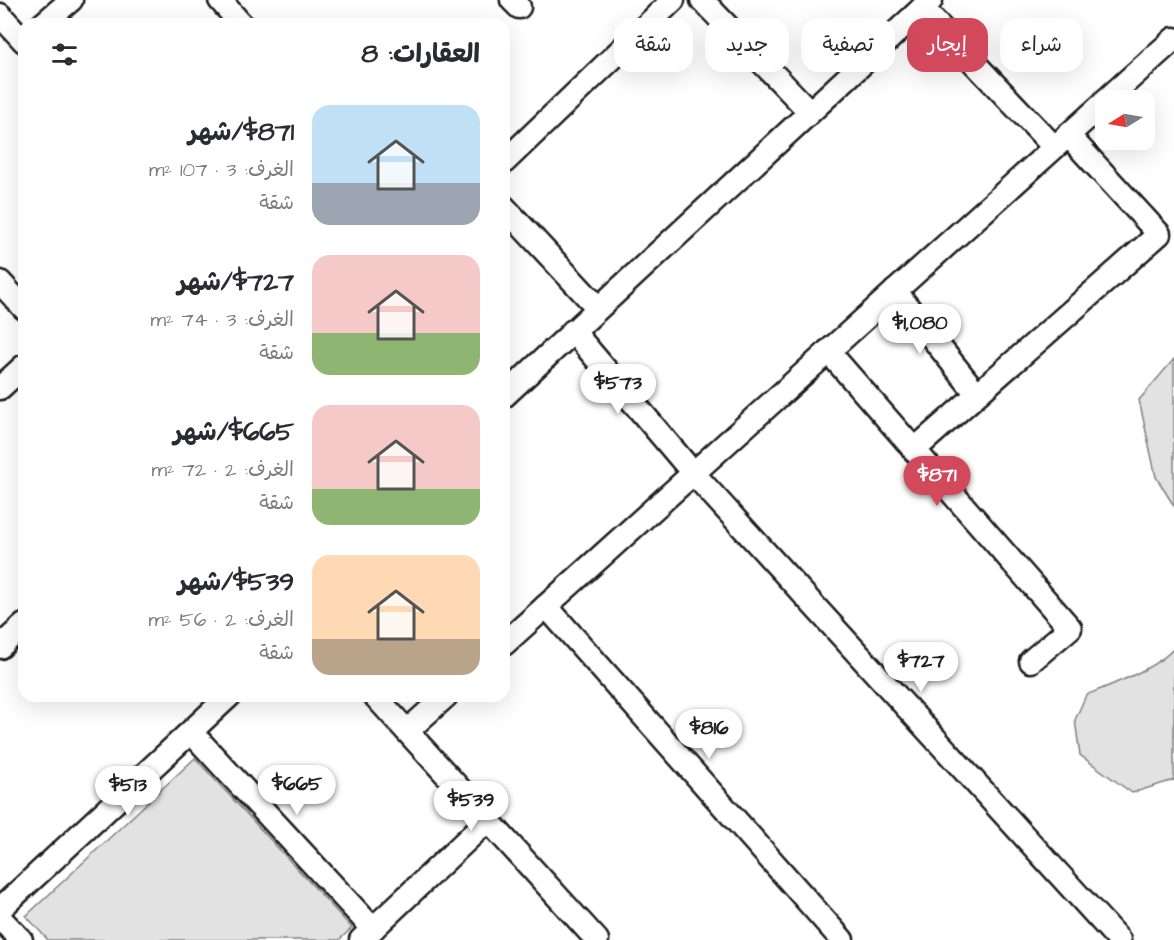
<!DOCTYPE html>
<html lang="ar">
<head>
<meta charset="utf-8">
<style>
  :root { --surface:#fff; --page:#f2f2f3; --text:#2b2b33; --muted:#7c7c81; --accent:#d1495b }
  body { margin:0; font-family:"Architects Daughter","Playpen Sans Arabic",sans-serif; background:var(--page); color:var(--text); direction:rtl; height:100vh; display:flex; flex-direction:column; font-size:22px; white-space:nowrap }
  * { box-sizing:border-box; margin:0 }
  p { font-size:20px; color:var(--muted) }
  .icon { flex:none; width:33px; height:33px; fill:none; stroke:currentColor; stroke-width:2; stroke-linecap:round; stroke-linejoin:round }
  .map { position:relative; flex:1; overflow:hidden; direction:ltr }
  .side { position:absolute; left:18px; top:18px; width:492px; height:684px; display:flex; flex-direction:column; background:var(--surface); border-radius:18px; box-shadow:0 6px 24px #0002; direction:rtl }
  .side>* { flex:none }
  .banner { position:absolute; left:528px; top:18px; width:555px; height:54px; direction:rtl; display:flex; gap:12px }
  .needle { width:39px; rotate:259deg }
  .fabs { position:absolute; left:1095px; top:90px; display:grid; gap:12px }
  .fabs a { display:grid; place-items:center; width:60px; height:60px; border-radius:12px; background:var(--surface); box-shadow:0 6px 24px #0002; font-size:30px }
  .price { position:absolute; translate:-50% -51px; padding:0 14px; border-radius:21px; background:#fff; color:#222; font-size:20px; line-height:39px; filter:drop-shadow(0 2px 3px #0008) }
  .price::after { content:''; position:absolute; left:50%; top:36px; width:18px; height:14px; margin-left:-9px; background:inherit; clip-path:polygon(0 0,100% 0,50% 100%) }
  .price.current { background:var(--accent); color:#fff }
  ul { padding:0; list-style:none }
  li { display:flex; align-items:center; gap:18px; height:150px; padding:0 30px }
  li span { display:grid; place-items:center; flex:none; width:168px; height:120px; border-radius:18px; color:#555 }
  li>.icon { margin-inline-start:auto }
  span .icon { width:72px; height:72px; fill:#fffc; stroke-width:1 }
  li b { font-size:26px }
  h2 { display:flex; justify-content:space-between; align-items:center; height:72px; padding:0 30px; font-size:26px }
  .tag { padding:0 21px; border-radius:18px; background:var(--surface); box-shadow:0 6px 24px #0002; font-size:21px; line-height:54px }
  .tag.current { background:var(--accent); color:#fff }
  .map>svg:first-child { display:block }
  .green { fill:#e2e2e2; stroke:#7f7f7f; stroke-width:1.5 }
  .lines { fill:none; stroke-linecap:round; stroke-linejoin:round }
  .street-casing { stroke:#1c1c1c; stroke-width:27 }
  .street { stroke:#fff; stroke-width:22 }
</style>
</head>
<body>
<div class="map">
<svg width="1174" height="940" viewBox="0 0 1174 940">
  <rect width="100%" height="100%" fill="#fff"/>
  <filter id="ink" filterUnits="userSpaceOnUse"><feTurbulence type="fractalNoise" baseFrequency=".0167" numOctaves="2"/><feDisplacementMap in="SourceGraphic" scale="12" xChannelSelector="R" yChannelSelector="G"/><feConvolveMatrix kernelMatrix="1 2 1 2 8 2 1 2 1" color-interpolation-filters="sRGB"/></filter>
  <g filter="url(#ink)">
    <!-- green -->
    <g class="green">
      <polygon points="1174,359 1174,506 1156,477 1139,400"/>
      <path d="M1174,648V780L1132,793L1080,755L1075,720L1086,695C1111,685 1157,668 1174,648Z"/>
      <polygon points="195,758 352,928 339,940 48,940 26,916"/>
    </g>
    <g class="lines">
      <!-- street casing -->
      <g class="street-casing">
        <g id="street">
          <polyline points="220,0 241,24"/>
          <polyline points="512,0 519,7"/>
          <polyline points="702,0 810,112"/>
          <polyline points="922,8 1054,147"/>
          <polyline points="0,15 24,41"/>
          <polyline points="43,24 71,0"/>
          <polyline points="1106,100 1174,39"/>
          <polyline points="504,162 673,0"/>
          <polyline points="504,207 598,308"/>
          <polyline points="0,282 24,308"/>
          <polyline points="895,291 977,394"/>
          <polyline points="573,331 693,473 1119,940"/>
          <polyline points="828,351 1070,628 1031,661"/>
          <polyline points="0,388 24,366"/>
          <polyline points="504,396 931,0"/>
          <polyline points="914,450 1159,234 1068,135"/>
          <polyline points="546,606 842,940"/>
          <polyline points="504,644 1106,101"/>
          <polyline points="0,647 24,625"/>
          <polyline points="375,696 597,940"/>
          <polyline points="407,731 446,696"/>
          <polyline points="191,732 373,929"/>
          <polyline points="0,909 229,696"/>
          <polyline points="0,918 21,940"/>
          <polyline points="361,940 488,820"/>
        </g>
      </g>
      <!-- street -->
      <use href="#street" class="street"/>
    </g>
  </g>
</svg>
<div class="fabs">
<a><svg class="needle" viewBox="-14 -14 28 28"><path d="M0-13l5 13h-10z" fill="#e53935"/><path d="M0 13l5-13h-10z" fill="#7c7c81"/></svg></a>
</div>
<b class="price" style="left:920px;top:355px">$1,080</b>
<b class="price" style="left:618px;top:415px">$573</b>
<b class="price current" style="left:937px;top:507px">$871</b>
<b class="price" style="left:921px;top:693px">$727</b>
<b class="price" style="left:709px;top:760px">$816</b>
<b class="price" style="left:297px;top:816px">$665</b>
<b class="price" style="left:128px;top:817px">$513</b>
<b class="price" style="left:471px;top:832px">$539</b>
<div class="banner">
<a class="tag">شراء</a>
<a class="tag current">إيجار</a>
<a class="tag">تصفية</a>
<a class="tag">جديد</a>
<a class="tag">شقة</a>
</div>
<section class="side">
<h2>العقارات: 8<svg class="icon" aria-label="filters" viewBox="0 0 24 24"><path d="M4 7h16M4 17h16"/><circle cx="9" cy="7" r="2"/><circle cx="15" cy="17" r="2"/></svg></h2>
<ul>
<li><span style="background:linear-gradient(#bfe0f5 65%,#9aa5b1 0)"><svg class="icon" aria-label="home" viewBox="0 0 24 24"><path d="M3 11l9-7 9 7M6 9v11h12V9"/></svg></span><div><b>$871/شهر</b><p>الغرف: 3 · 107 m²</p><p>شقة</p></div></li>
<li><span style="background:linear-gradient(#f6c9c9 65%,#8fb573 0)"><svg class="icon" aria-label="home" viewBox="0 0 24 24"><path d="M3 11l9-7 9 7M6 9v11h12V9"/></svg></span><div><b>$727/شهر</b><p>الغرف: 3 · 74 m²</p><p>شقة</p></div></li>
<li><span style="background:linear-gradient(#f6c9c9 70%,#8fb573 0)"><svg class="icon" aria-label="home" viewBox="0 0 24 24"><path d="M3 11l9-7 9 7M6 9v11h12V9"/></svg></span><div><b>$665/شهر</b><p>الغرف: 2 · 72 m²</p><p>شقة</p></div></li>
<li><span style="background:linear-gradient(#ffd9b3 70%,#b9a48a 0)"><svg class="icon" aria-label="home" viewBox="0 0 24 24"><path d="M3 11l9-7 9 7M6 9v11h12V9"/></svg></span><div><b>$539/شهر</b><p>الغرف: 2 · 56 m²</p><p>شقة</p></div></li>
</ul>
</section>
</div>
</body>
</html>
